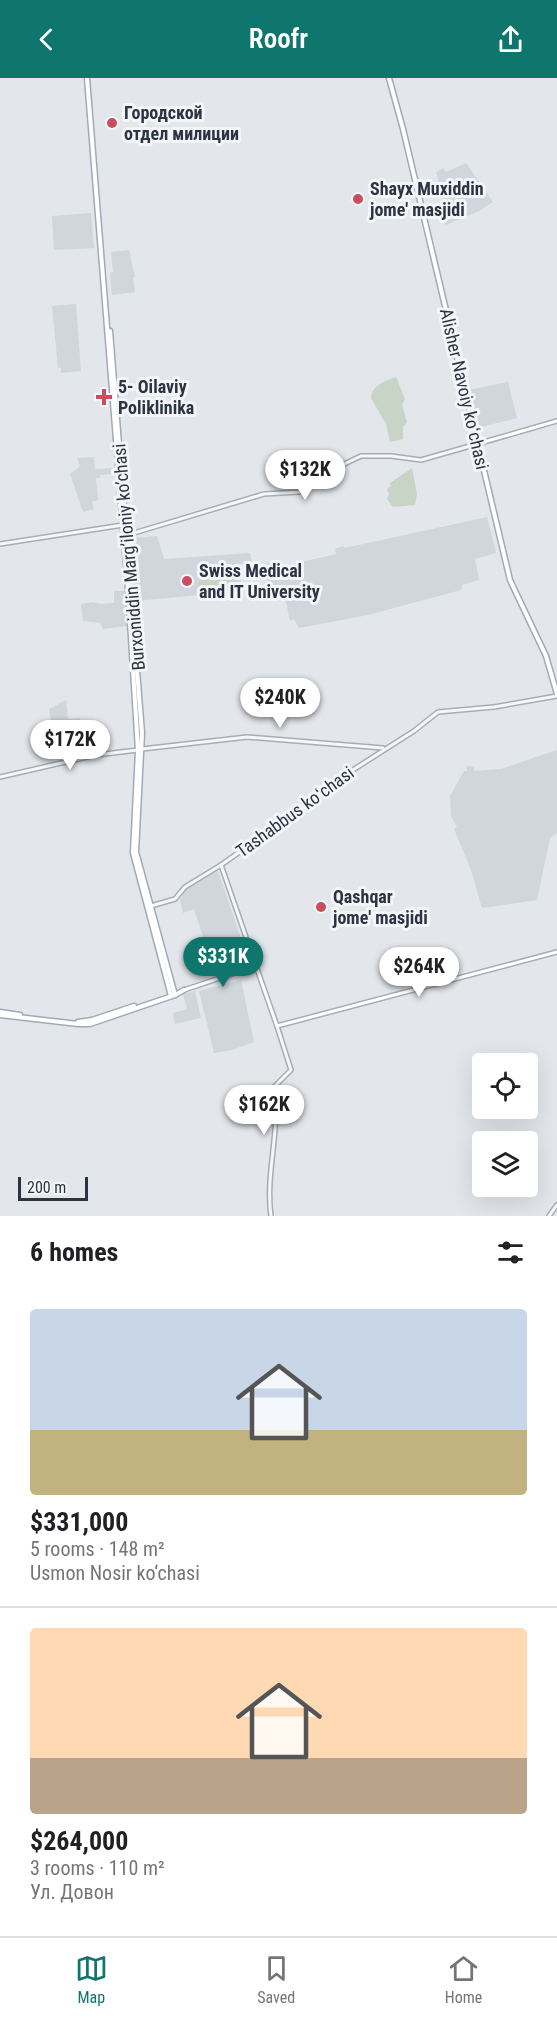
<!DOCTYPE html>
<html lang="en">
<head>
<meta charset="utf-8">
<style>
  :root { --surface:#fff; --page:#f6f6f6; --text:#202124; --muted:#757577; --line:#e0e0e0; --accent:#0f766e }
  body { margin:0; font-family:"Roboto Condensed",sans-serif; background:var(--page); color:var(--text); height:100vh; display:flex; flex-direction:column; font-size:22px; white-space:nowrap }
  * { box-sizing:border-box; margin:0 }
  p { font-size:20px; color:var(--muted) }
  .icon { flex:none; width:33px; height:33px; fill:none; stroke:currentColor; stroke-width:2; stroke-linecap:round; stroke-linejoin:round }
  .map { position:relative; height:1138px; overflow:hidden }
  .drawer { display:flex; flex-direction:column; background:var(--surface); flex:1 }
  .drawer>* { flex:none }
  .tools { position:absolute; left:472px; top:975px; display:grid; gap:12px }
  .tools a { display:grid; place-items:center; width:66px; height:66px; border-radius:6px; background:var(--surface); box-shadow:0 6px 24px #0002; font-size:30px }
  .scale { position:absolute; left:18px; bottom:15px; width:70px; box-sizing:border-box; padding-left:6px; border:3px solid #2c3342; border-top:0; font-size:16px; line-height:21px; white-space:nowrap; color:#2c3342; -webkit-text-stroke:4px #f3f5f8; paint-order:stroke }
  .price { position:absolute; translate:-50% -51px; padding:0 14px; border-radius:21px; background:#fff; color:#222; font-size:20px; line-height:39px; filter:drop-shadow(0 2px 3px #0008) }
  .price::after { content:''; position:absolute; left:50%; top:36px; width:18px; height:14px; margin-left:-9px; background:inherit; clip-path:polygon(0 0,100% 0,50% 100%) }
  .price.selected { background:var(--accent); color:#fff }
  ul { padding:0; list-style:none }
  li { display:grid; align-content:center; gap:12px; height:318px; padding:0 30px }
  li+li { border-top:2px solid var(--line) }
  li span { display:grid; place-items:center; height:186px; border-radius:6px; color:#555 }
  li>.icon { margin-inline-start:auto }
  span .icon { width:108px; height:108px; fill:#fffc; stroke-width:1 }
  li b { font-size:26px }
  h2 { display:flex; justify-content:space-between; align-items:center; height:72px; padding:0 30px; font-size:26px }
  header { display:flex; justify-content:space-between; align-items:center; height:78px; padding:0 30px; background:var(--accent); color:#fff; font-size:27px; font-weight:600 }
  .tabs { display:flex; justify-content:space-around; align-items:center; height:84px; border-top:2px solid var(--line); background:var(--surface); font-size:16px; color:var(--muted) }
  .tabs a { display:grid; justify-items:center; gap:3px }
  .tabs .selected { color:var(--accent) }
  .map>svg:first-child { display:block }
  .built { fill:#d1d5dc }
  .green { fill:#c8d4c5 }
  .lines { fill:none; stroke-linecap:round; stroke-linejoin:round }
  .tertiary-casing { stroke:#a8adb5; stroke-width:6 }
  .secondary-casing { stroke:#a8adb5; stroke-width:6 }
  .primary-casing { stroke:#a3aab6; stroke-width:7 }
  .tertiary { stroke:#f6f7f9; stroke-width:3 }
  .secondary { stroke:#fff; stroke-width:3 }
  .primary { stroke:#fff; stroke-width:4 }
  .poi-dot { fill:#c84f5f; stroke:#f3f5f8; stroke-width:2 }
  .labels { text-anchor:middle; stroke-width:6; stroke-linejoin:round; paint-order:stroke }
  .poi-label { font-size:18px; font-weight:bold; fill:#2c3342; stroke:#f3f5f8; text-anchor:start }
  .street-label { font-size:18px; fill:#2c3342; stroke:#f3f5f8 }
</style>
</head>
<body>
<header><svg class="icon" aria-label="back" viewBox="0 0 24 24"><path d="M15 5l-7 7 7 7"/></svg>Roofr<svg class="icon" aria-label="share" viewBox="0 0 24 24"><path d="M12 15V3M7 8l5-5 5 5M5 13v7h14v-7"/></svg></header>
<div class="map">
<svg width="557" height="1138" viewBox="0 0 557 1138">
  <rect width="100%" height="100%" fill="#e3e6eb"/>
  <!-- built -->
  <g class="built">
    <polygon points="466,85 493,124 477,134 446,147 444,143 449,141 436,94 444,90 446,94"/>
    <polygon points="91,135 94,170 54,172 52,138"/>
    <polygon points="129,172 135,199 133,199 135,214 112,217 110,195 113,194 111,174"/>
    <polygon points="76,226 81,293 61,295 61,290 58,290 52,228"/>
    <polygon points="508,304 517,340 477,350 468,312"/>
    <polygon points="94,379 95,391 113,390 113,396 100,397 100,400 96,400 98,422 92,424 94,431 83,434 70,396 80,388 77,380"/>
    <polygon points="487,439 496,475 475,481 479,502 462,507 461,512 368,537 299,550 294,541 290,543 284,514 267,517 265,486 278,484 280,489 336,476 335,471 343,468 345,470"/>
    <polygon points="157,458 164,481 250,475 252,485 240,486 241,513 136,523 132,460"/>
    <polygon points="114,513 125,513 127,548 103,551 100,545 83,543 81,526 93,524 101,526 114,525"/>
    <polygon points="66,622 68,641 80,640 82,650 59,663 51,643 49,631"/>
    <polygon points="557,672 557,755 550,760 537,822 482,830 470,789 454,751 457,749 451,738 450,718 464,693 467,693 467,688 474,689 474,693 501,691"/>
    <polygon points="218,793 247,878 220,889 219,884 209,877 194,831 183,835 180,822 186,810"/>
    <polygon points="241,902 254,964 232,972 214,975 199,913"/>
    <polygon points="195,913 201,940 175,946 173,935 187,931 183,916"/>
  </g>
  <!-- green -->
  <g class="green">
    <path d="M396,299L405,321L402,327L407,344L403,349V361L390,364L386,346L371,320C372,307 385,303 396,299Z"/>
    <polygon points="412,390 417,416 415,427 393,429 387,421 389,416 387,411 391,408 390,405"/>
    <polygon points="231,497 237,502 237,508 233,512 204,514 198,510 198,505 203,499"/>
  </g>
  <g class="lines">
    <!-- tertiary casing -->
    <g class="tertiary-casing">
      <g id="tertiary">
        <polyline points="125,455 134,455 264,416 299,414 321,402 336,390 361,378 391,378 421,382 477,366"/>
        <polyline points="0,466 123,447"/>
        <polyline points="142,671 247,659 383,670"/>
        <polyline points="0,699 96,677 138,672"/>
        <polyline points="221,787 256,888"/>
        <polyline points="151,828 175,821 185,809 221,787 319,718 334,704 414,653 438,634 494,629 557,618"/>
        <path d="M271,1138C265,1095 281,1052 274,1009L291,992L277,948"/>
        <polyline points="549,1138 557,1127"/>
      </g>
    </g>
    <!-- secondary casing -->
    <g class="secondary-casing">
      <g id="secondary">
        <polyline points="477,366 557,343"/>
        <polyline points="184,912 256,888 277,948 557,874"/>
      </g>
    </g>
    <!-- primary casing -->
    <g class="primary-casing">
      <g id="primary">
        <polyline points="87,0 128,511 138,672 133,775 171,918"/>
        <polyline points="389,0 403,51 510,502 546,578 557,616"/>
        <polyline points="110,253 142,655 136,774 175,917"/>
        <polyline points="0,934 20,937"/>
        <polyline points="0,937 78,946 90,946 175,917 184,912"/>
        <polyline points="78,944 92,942 134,928"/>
      </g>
    </g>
    <!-- tertiary -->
    <use href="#tertiary" class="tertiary"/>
    <!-- secondary -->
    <use href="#secondary" class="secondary"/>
    <!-- primary -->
    <use href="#primary" class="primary"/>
  </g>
  <!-- markers -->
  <g class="poi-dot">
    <circle cx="112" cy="45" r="6"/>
    <circle cx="358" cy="121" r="6"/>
    <path d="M101 310h6v6h6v6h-6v6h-6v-6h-6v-6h6z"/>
    <circle cx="187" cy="503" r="6"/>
    <circle cx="321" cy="829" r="6"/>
  </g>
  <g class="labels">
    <!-- poi labels -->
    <g class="poi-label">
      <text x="124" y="41">Городской<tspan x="124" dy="21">отдел милиции</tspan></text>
      <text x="370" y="117">Shayx Muxiddin<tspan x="370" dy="21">jome' masjidi</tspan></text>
      <text x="118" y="315">5- Oilaviy<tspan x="118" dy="21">Poliklinika</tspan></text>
      <text x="199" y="499">Swiss Medical<tspan x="199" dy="21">and IT University</tspan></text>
      <text x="333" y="825">Qashqar<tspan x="333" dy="21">jome' masjidi</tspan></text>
    </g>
    <!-- street labels -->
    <g class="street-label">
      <text transform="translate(464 311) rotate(77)" y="6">Alisher Navoiy koʻchasi</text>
      <text transform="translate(129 479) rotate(-95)" y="6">Burxoniddin Marg’iloniy ko’chasi</text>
      <text transform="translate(295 734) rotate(-36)" y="6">Tashabbus koʻchasi</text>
    </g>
  </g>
</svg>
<div class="tools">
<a><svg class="icon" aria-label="locate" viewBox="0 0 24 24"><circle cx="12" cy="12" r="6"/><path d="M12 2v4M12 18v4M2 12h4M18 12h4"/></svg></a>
<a><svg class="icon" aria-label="layers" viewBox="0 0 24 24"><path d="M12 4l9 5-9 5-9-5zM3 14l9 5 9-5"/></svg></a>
</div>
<div class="scale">200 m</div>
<b class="price" style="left:305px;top:423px">$132K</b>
<b class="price" style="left:280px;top:651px">$240K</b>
<b class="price" style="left:70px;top:693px">$172K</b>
<b class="price selected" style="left:223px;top:910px">$331K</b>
<b class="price" style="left:419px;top:920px">$264K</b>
<b class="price" style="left:264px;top:1058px">$162K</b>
</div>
<section class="drawer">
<h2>6 homes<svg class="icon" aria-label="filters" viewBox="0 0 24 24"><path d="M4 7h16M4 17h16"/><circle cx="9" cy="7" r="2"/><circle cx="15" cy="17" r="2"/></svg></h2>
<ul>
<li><span style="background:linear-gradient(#c9d6e8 65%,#c2b280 0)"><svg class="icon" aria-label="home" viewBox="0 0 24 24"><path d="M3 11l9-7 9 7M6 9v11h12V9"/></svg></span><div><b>$331,000</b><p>5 rooms · 148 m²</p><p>Usmon Nosir ko‘chasi</p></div></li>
<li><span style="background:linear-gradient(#ffd9b3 70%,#b9a48a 0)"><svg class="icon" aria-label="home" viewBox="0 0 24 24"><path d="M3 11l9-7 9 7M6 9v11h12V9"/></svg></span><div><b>$264,000</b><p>3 rooms · 110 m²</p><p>Ул. Довон</p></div></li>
</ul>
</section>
<nav class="tabs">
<a class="selected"><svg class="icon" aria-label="map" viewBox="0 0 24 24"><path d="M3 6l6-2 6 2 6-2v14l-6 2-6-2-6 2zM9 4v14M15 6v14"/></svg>Map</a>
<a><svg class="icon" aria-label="saved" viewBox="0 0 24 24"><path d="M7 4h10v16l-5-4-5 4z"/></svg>Saved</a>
<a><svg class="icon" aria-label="home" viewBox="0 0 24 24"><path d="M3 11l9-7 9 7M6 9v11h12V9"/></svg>Home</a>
</nav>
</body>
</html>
